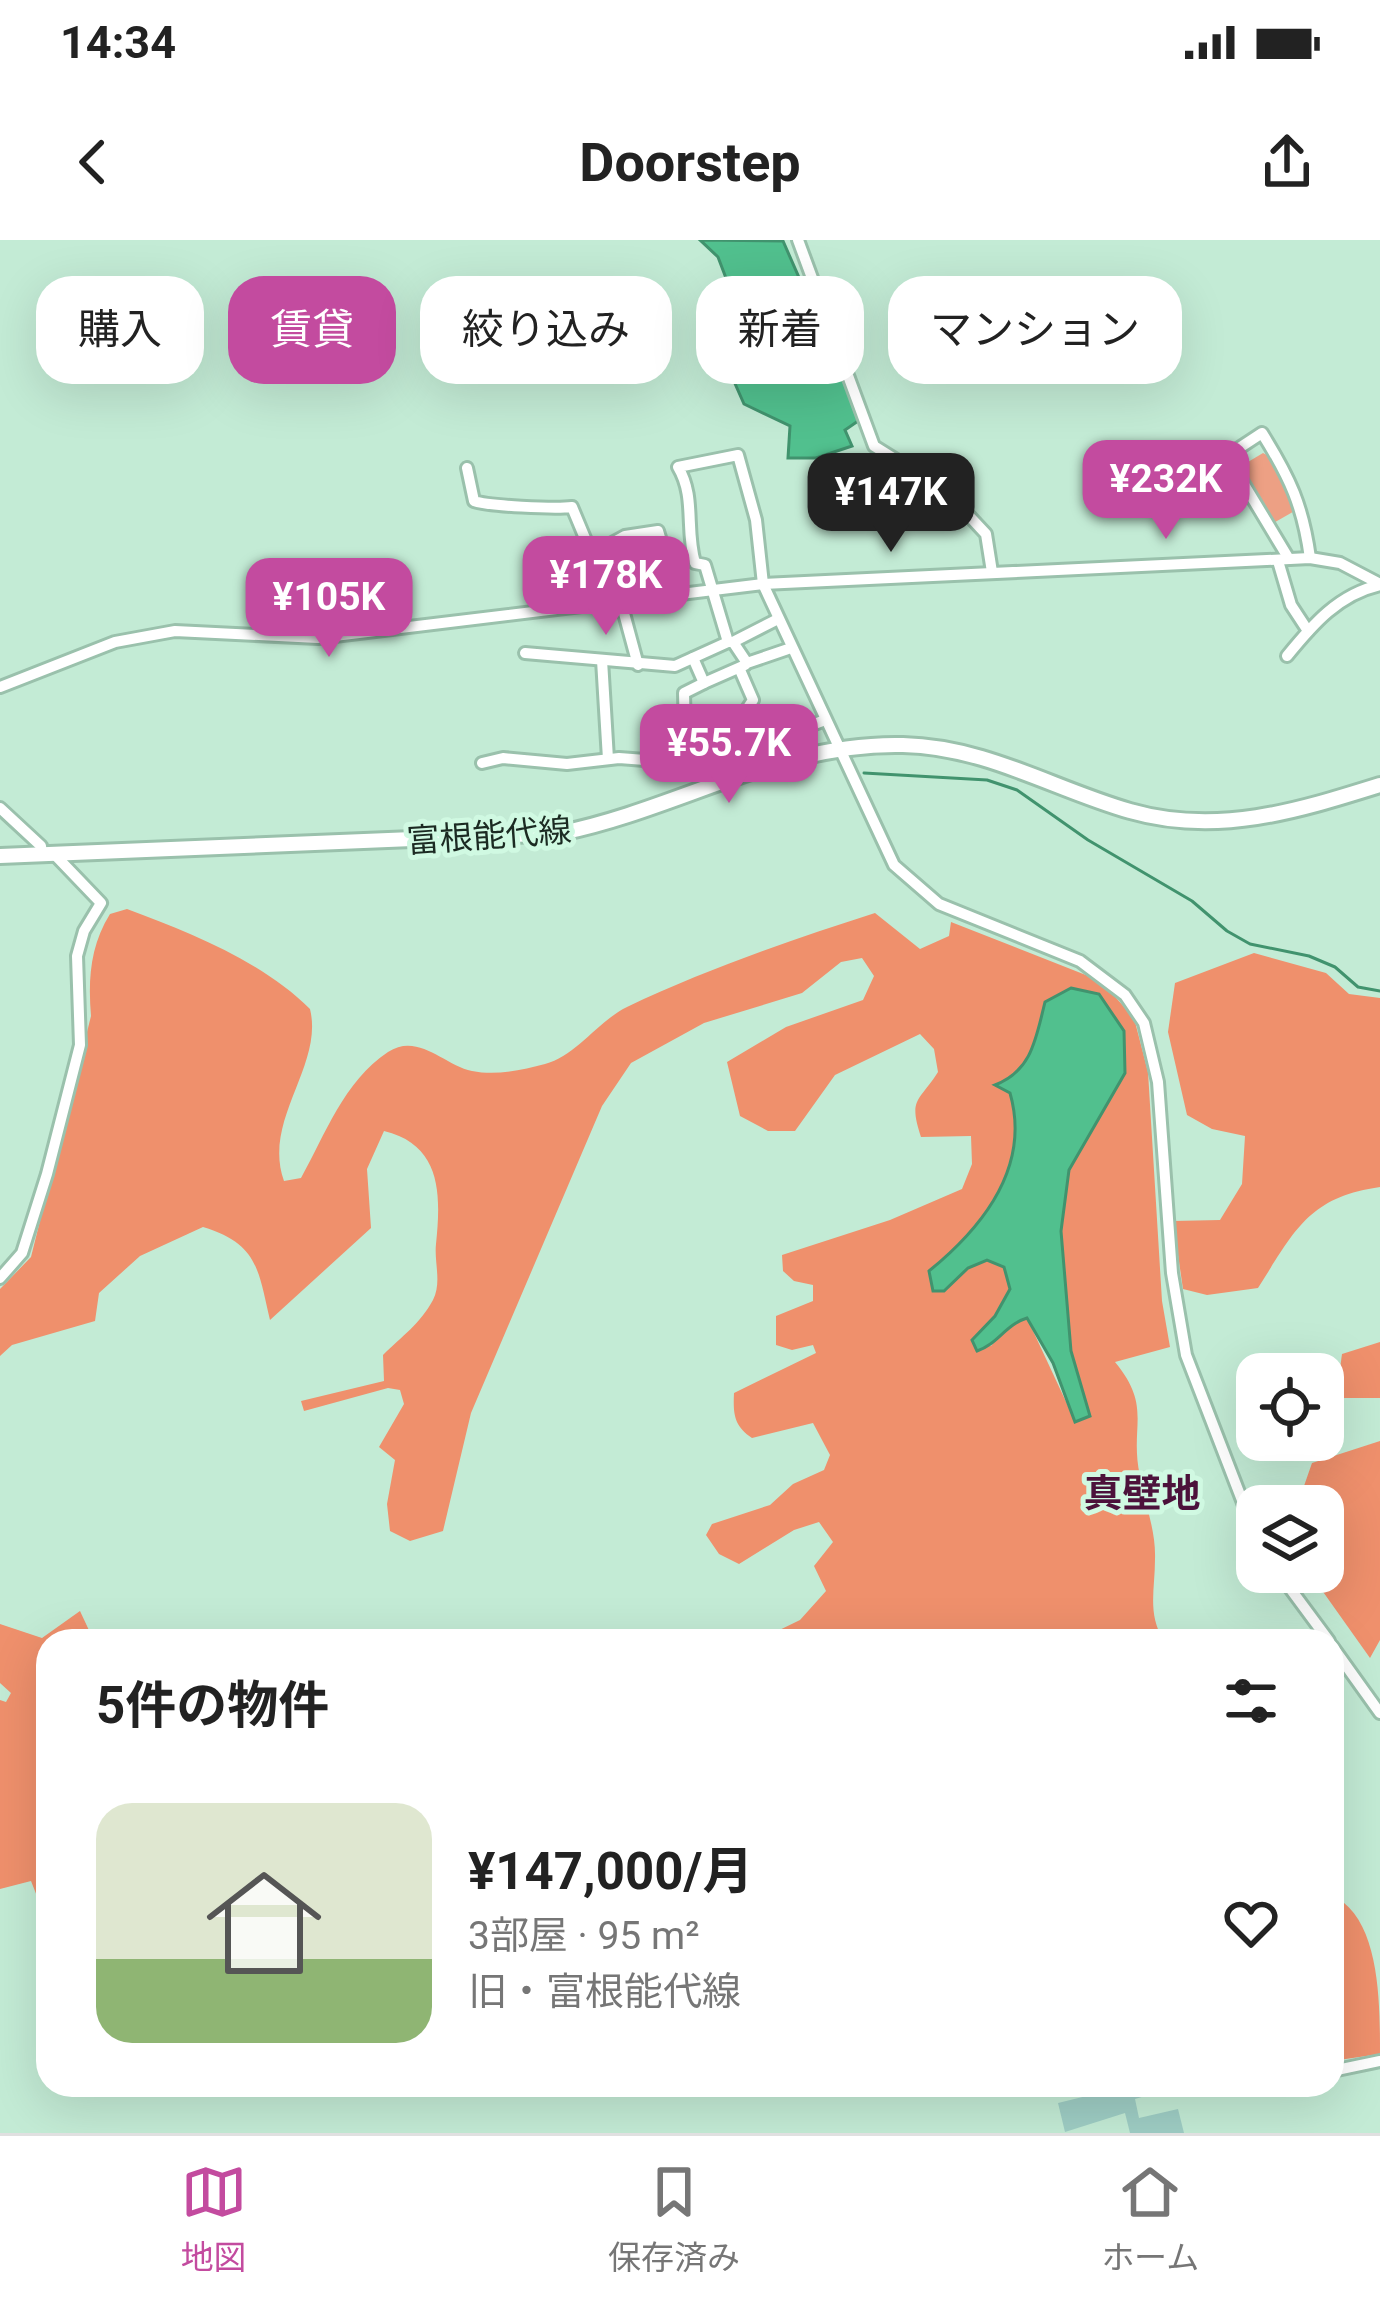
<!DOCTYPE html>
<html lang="ja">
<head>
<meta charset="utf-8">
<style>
  :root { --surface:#fff; --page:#f2f2f2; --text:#222; --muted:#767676; --line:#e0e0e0; --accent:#c34b9f }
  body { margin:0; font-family:Roboto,"Noto Sans JP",sans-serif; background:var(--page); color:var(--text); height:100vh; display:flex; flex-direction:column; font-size:45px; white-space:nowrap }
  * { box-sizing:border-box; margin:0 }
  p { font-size:39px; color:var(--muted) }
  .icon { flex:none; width:66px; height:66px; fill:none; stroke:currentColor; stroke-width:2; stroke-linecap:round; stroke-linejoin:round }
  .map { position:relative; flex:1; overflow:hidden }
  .side { position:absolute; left:36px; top:1389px; width:1308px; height:468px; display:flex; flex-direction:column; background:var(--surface); border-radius:36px; box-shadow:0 12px 48px #0002 }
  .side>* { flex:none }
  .hud { position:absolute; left:36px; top:36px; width:1308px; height:108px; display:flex; gap:24px }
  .controls { position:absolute; left:1236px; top:1113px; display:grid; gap:24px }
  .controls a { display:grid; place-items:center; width:108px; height:108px; border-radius:24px; background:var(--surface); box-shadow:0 12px 48px #0002; font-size:60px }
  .price { position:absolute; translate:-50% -102px; padding:0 27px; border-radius:24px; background:var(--accent); color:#fff; font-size:39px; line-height:78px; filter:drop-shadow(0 3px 6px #0008) }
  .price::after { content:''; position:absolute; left:50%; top:72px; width:36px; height:27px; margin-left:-18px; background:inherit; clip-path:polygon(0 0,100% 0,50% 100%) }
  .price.current { background:#222; color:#fff }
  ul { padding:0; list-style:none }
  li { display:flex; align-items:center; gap:36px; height:300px; padding:0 60px }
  li span { display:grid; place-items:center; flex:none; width:336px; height:240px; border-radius:36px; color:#555 }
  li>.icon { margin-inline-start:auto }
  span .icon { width:144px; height:144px; fill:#fffc; stroke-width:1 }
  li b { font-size:51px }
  h2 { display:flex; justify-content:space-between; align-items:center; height:144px; padding:0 60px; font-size:51px }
  .tag { padding:0 42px; border-radius:36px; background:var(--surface); box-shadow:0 12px 48px #0002; font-size:42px; line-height:108px }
  .tag.current { background:var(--accent); color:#fff }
  .status { display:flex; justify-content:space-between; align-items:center; height:84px; padding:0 60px; background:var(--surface); direction:ltr }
  .status svg { height:33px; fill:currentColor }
  header { display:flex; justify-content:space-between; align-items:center; height:156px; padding:0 60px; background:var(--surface); font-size:54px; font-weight:700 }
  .tab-bar { display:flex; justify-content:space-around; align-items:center; height:168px; border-top:3px solid var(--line); background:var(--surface); font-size:33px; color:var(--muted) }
  .tab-bar a { display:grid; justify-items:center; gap:6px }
  .tab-bar .current { color:var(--accent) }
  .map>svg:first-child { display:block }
  .green { fill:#eda084 }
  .forest { fill:#ef906c; fill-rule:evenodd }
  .water { fill:#51c08e; stroke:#41936e; stroke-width:3 }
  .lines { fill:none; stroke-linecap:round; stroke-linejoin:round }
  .stream { stroke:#41936e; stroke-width:3 }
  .building { fill:#9ecdc4 }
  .minor-casing { stroke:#9ac1ac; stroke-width:16 }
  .major-casing { stroke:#9ac1ac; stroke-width:20 }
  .minor { stroke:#fff; stroke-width:10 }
  .major { stroke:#fff; stroke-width:14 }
  .labels { text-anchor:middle; stroke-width:10; stroke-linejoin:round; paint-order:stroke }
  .street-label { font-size:33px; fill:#1b2a22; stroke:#d0f9e2 }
  .quarter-label { font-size:39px; font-weight:bold; fill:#4c123b; stroke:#d0f9e2 }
</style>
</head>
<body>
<div class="status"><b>14:34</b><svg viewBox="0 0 49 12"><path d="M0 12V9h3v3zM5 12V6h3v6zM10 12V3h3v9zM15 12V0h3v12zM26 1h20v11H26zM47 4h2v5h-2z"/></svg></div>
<header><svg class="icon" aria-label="back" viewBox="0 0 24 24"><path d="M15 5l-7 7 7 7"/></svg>Doorstep<svg class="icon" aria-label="share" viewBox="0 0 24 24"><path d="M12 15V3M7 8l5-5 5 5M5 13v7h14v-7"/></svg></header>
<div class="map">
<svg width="1380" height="1893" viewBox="0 0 1380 1893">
  <rect width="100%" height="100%" fill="#c3ebd5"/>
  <!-- green -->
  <polygon class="green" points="1263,213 1276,220 1298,269 1270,285 1238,228"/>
  <!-- forest -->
  <g class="forest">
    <path d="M127,669C189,692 262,721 310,769C324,826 262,880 284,941L301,938C325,895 344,841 388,812C418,792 444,825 472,831C496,836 522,830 545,824C576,816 598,781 627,767C707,729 791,700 875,673L920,709L949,696L951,682L1101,741L1134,778L1148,832L1162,1061L1170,1107L1115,1122C1153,1168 1129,1186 1140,1236C1145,1265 1156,1290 1155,1319C1155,1350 1147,1374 1164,1401H757L800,1380L826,1351L814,1326L833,1302L819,1282L794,1290L739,1324L719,1314L706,1295L712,1284L770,1265L793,1244L824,1230L830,1215L813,1183L752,1198C734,1186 733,1174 734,1153L816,1113L813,1105L792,1110L776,1105V1076L813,1061V1045L794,1041L783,1031L782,1015L890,980L962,949L972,924L971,896L921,897C908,858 919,862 938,832L934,809L920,794L835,835L795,891H768L740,876L727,822L786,787L863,760L874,736L862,718L841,722L802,753L704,783L631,823L602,866L471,1173L443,1291L410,1301L390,1291L387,1264L395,1220L379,1207L404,1164L400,1150L388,1148L304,1171L301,1161L384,1141L383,1115C402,1096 420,1084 433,1060C442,1043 434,1022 436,1004C441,955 442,905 384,891L367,929L371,988L270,1080C258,1029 258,1004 203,987L140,1016L99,1053L95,1081L12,1105L0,1116V1049L31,1017L91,776C88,740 90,706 110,674ZM1045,762L1125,833L1069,930L1061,991L1071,1111L1083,1149L1075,1181L1027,1078L1009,1084L991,1106L973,1100L996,1076L1010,1049L1004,1027L987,1020L968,1028L930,1031C983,987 1031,926 1010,853L997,846C1032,830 1036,798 1045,762Z"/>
    <path d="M1254,713L1326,733L1349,754L1380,758V947C1308,957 1294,992 1258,1048L1207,1055L1183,1049L1173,981L1220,980L1242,944L1245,896L1212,889L1187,875L1168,792L1175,743Z"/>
    <polygon points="1380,1102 1380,1158 1336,1158 1342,1114"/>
    <polygon points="1380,1201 1380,1400 1370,1418 1309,1332 1323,1332 1323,1266 1297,1266 1312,1223"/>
    <polygon points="80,1371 94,1401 48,1401 48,1684 31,1641 0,1649 0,1460 6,1462 11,1453 0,1443 0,1384 42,1398"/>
    <path d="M1332,1624L1343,1662C1380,1691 1380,1765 1380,1814L1332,1821Z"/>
  </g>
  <!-- water -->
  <g class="water">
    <polygon points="700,0 783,1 861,179 845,190 852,206 816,218 788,218 790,186 744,164 729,130 729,46 718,17"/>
    <path d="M1071,748L1099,754L1124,791L1125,833L1069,930L1061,991L1071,1111L1090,1176L1075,1182L1053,1123L1027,1078C1005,1085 998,1104 977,1111L972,1100L995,1076L1010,1049L1004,1027L987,1020L968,1028L944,1051H933L929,1031C983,987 1031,926 1010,853L995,845C1032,831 1036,798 1045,762Z"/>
  </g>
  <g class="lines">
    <!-- stream -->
    <polyline class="stream" points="864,533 987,540 1017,550 1088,600 1192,661 1227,691 1250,704 1309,716 1335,727 1358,747 1380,751"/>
  </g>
  <!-- building -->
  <polygon class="building" points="1105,1845 1182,1845 1135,1859 1139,1878 1178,1869 1184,1893 1130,1893 1125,1873 1065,1892 1058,1863 1107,1851"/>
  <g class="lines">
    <!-- minor casing -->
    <g class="minor-casing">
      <g id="minor">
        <polyline points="798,0 874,206 946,251 986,294 992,332"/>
        <path d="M467,228L474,261C487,266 555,269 572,267L587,303L615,340L638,425"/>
        <polyline points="594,313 625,296 658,291 677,355"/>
        <path d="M1289,319L1227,216L1262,193C1290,238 1303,266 1310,318"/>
        <polyline points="1278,321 1291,365 1308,391"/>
        <polyline points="733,402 778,379"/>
        <path d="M791,408L747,423L733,402H728L705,325L695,323C685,289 696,257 678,227L738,215L756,280L763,344L894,625L939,664L1080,721L1125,755L1144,783L1158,842L1172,1033L1186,1115L1257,1299"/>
        <polyline points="525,413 675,426 728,402"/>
        <path d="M1287,416C1313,384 1339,354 1380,345"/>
        <polyline points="693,418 704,443 745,425"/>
        <polyline points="602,420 608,519"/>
        <polyline points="740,430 753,460 743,475 761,502"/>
        <polyline points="0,447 115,402 175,391 318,398 763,344 1310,318 1340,323 1380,344"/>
        <polyline points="482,523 503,518 567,524 619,518 645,520 662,533 694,530 825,480"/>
        <polyline points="676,531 671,504 685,493 684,453 704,443"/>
        <polyline points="0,568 41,606 42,615"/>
        <polyline points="0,1038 22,1013 47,934 80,805 77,716 84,691 101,663 55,615"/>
        <polyline points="1278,1332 1329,1401"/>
        <polyline points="1332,1406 1380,1473"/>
        <polyline points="1332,1831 1380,1821"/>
      </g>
    </g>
    <!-- major casing -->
    <g class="major-casing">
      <path id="major" d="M0,616L561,593C679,569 780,502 903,505C987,507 1053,549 1130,571C1217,596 1297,571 1380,545"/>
    </g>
    <!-- minor -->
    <use href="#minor" class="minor"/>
    <!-- major -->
    <use href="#major" class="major"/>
  </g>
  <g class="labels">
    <!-- street labels -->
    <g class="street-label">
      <text transform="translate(489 595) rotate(-4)" y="12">富根能代線</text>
    </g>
    <!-- quarter labels -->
    <g class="quarter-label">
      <text x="1142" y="1267">真壁地</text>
    </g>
  </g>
</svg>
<div class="controls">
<a><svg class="icon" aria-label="locate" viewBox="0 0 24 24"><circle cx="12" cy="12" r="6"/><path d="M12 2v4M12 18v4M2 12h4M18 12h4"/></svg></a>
<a><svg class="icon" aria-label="layers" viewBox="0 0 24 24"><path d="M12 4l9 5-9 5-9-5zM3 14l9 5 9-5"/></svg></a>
</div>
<b class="price" style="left:1166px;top:302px">¥232K</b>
<b class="price current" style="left:891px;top:315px">¥147K</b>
<b class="price" style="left:606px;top:398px">¥178K</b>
<b class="price" style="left:329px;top:420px">¥105K</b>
<b class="price" style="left:729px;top:566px">¥55.7K</b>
<div class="hud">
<a class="tag">購入</a>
<a class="tag current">賃貸</a>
<a class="tag">絞り込み</a>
<a class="tag">新着</a>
<a class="tag">マンション</a>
</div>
<section class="side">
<h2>5件の物件<svg class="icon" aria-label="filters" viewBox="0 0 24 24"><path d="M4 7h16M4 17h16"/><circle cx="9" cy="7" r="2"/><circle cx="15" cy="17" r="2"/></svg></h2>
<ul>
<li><span style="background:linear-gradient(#dfe7d0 65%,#8fb573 0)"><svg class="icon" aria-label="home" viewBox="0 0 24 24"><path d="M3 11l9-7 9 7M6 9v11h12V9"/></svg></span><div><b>¥147,000/月</b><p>3部屋 · 95 m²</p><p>旧・富根能代線</p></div><svg class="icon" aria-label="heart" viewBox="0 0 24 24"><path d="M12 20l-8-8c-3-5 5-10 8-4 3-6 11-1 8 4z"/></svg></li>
</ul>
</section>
</div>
<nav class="tab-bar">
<a class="current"><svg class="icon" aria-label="map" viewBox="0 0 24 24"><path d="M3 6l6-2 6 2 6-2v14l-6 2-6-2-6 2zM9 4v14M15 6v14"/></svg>地図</a>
<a><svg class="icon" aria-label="saved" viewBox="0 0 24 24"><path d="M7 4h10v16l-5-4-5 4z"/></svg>保存済み</a>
<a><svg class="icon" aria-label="home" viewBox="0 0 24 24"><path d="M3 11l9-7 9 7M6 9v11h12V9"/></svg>ホーム</a>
</nav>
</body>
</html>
